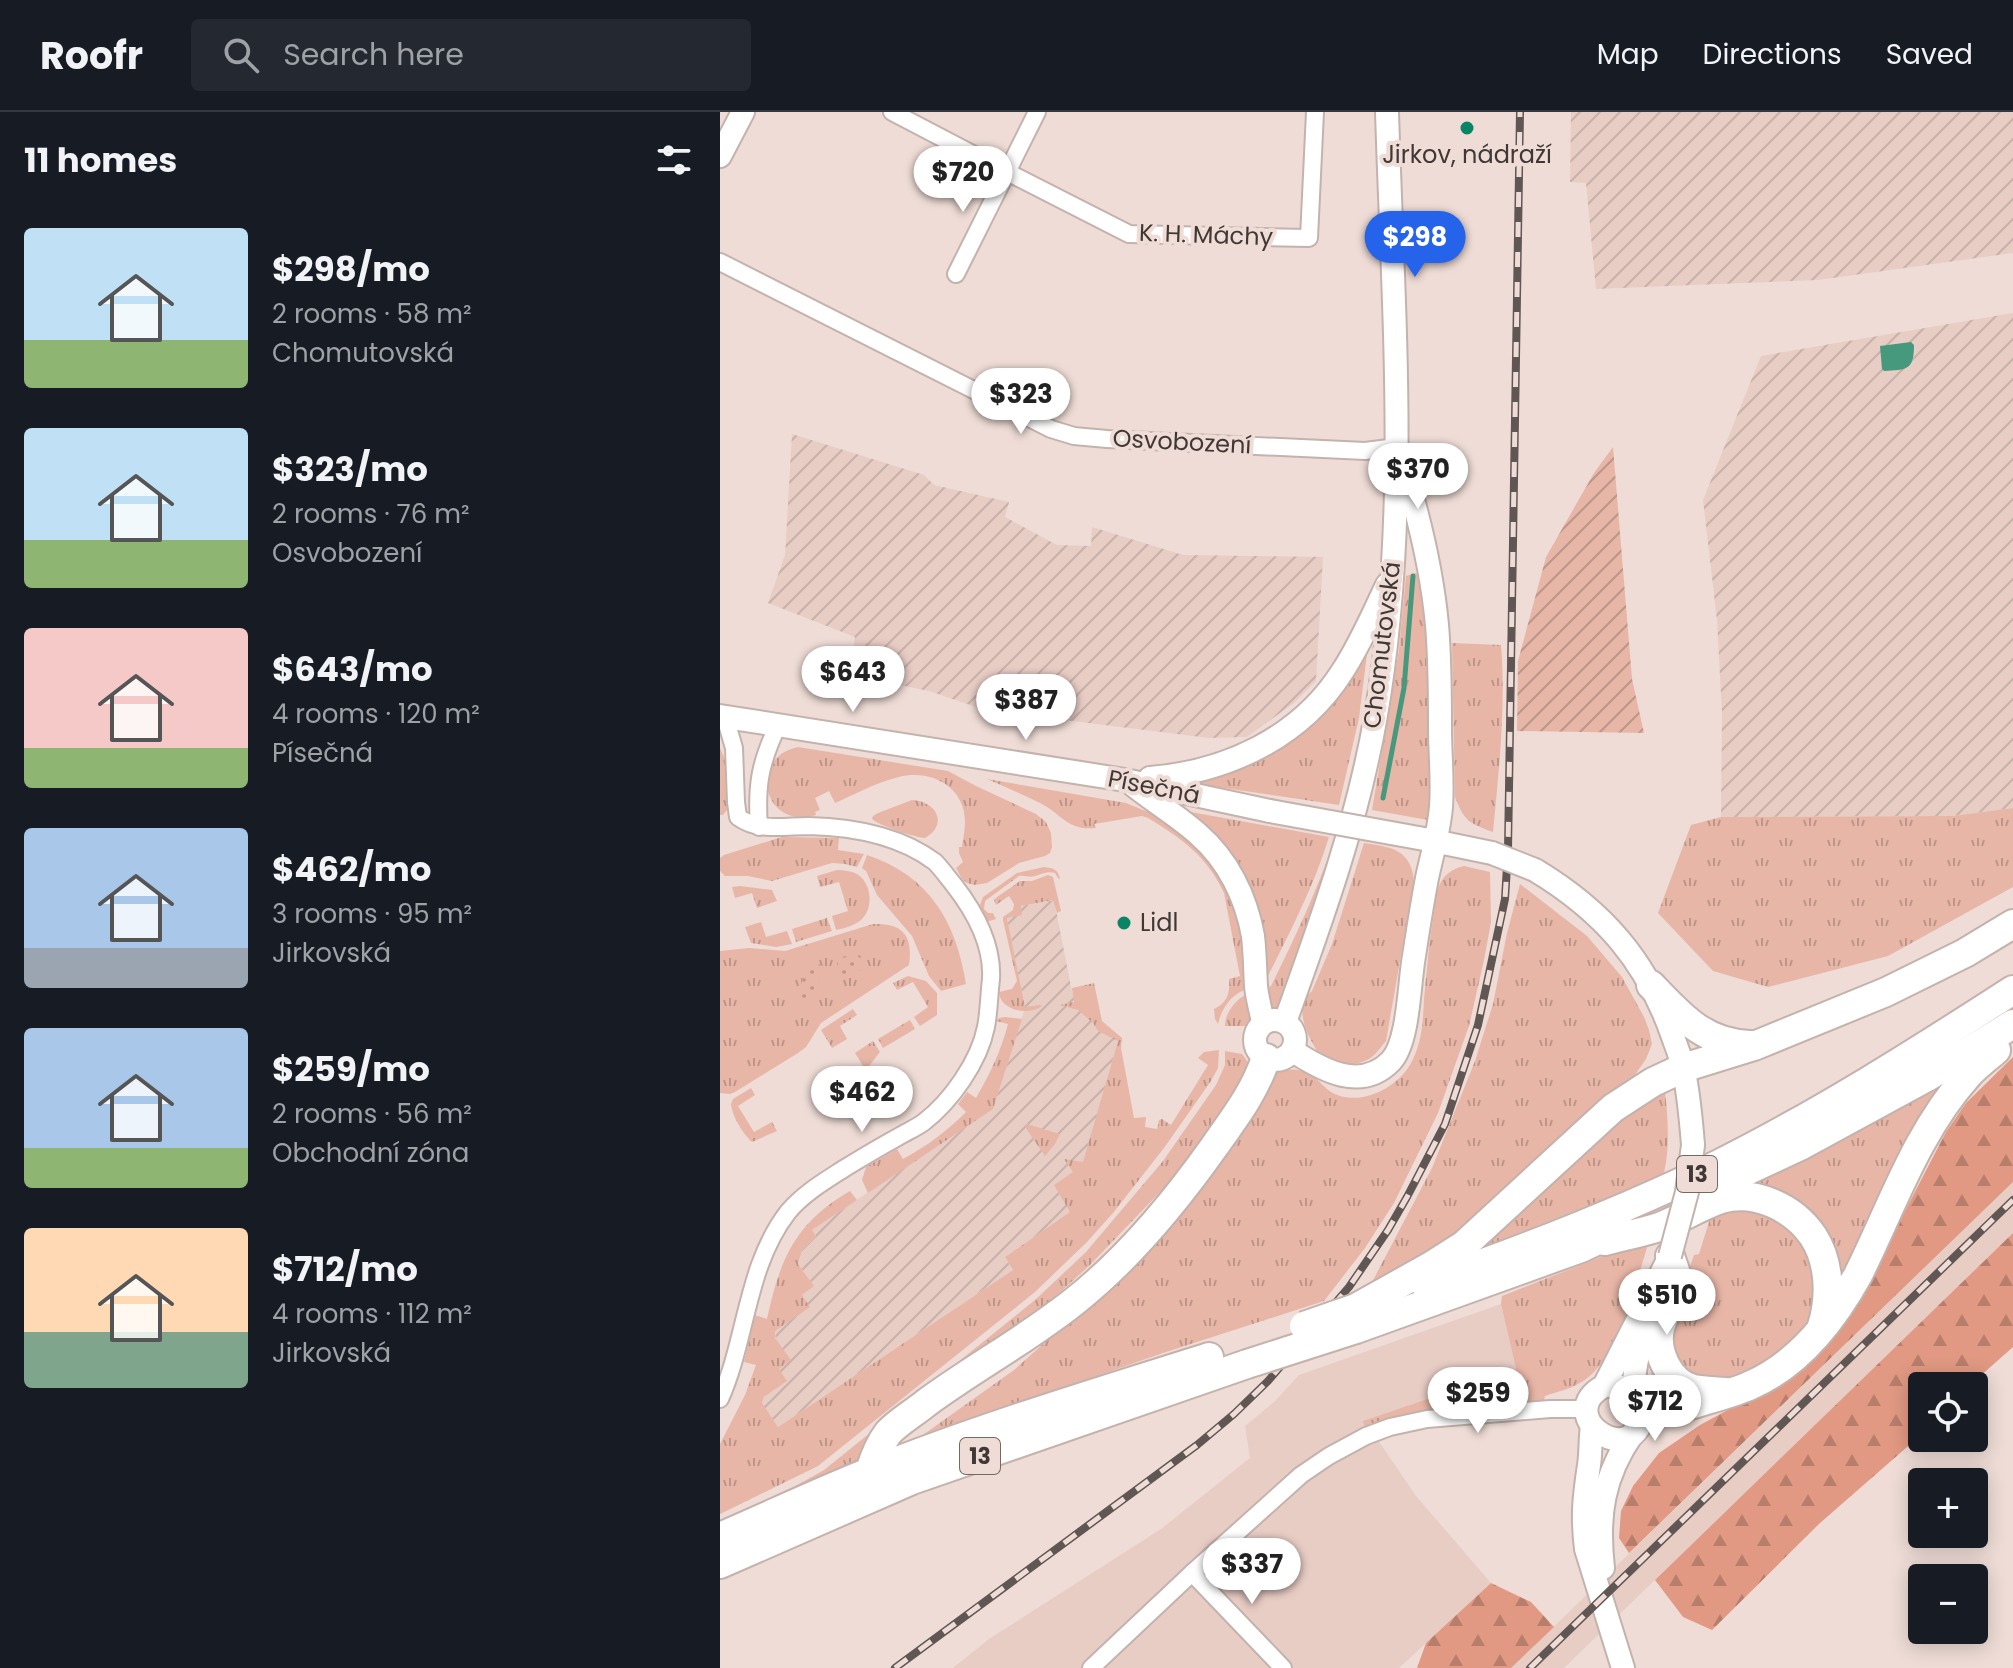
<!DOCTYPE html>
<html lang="en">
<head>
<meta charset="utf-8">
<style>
  :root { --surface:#171b24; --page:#242831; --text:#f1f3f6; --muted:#9ea1a6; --line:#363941; --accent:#2563eb }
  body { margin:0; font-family:Poppins,sans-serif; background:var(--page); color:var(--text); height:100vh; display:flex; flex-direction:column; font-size:30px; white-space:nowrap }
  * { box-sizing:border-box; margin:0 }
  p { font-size:26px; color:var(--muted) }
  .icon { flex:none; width:44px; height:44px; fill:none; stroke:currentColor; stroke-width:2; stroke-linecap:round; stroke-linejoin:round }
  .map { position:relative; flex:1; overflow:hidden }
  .side { display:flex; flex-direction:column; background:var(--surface); width:720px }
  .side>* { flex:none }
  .buttons { position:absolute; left:1188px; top:1260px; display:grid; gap:16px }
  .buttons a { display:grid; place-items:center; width:80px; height:80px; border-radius:8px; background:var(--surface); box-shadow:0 4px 20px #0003; font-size:40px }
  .price { position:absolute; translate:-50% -68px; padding:0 18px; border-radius:28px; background:#fff; color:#222; font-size:26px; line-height:52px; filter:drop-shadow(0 2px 4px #0008) }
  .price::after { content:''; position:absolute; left:50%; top:48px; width:24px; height:18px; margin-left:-12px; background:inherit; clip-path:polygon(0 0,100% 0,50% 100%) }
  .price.current { background:var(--accent); color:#fff }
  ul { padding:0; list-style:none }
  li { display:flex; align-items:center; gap:24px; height:200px; padding:0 24px }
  li span { display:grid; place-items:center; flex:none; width:224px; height:160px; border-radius:8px; color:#555 }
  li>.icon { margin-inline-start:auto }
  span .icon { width:96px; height:96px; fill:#fffc; stroke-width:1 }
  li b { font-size:34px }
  h2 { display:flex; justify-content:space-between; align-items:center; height:96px; padding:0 24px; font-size:34px }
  header { display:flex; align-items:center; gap:48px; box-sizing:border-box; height:112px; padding:0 40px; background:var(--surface); border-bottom:2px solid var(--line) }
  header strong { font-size:38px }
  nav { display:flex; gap:44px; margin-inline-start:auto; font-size:28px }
  .search { width:560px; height:72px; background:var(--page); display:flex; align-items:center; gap:20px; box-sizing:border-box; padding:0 28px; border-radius:8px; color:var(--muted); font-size:30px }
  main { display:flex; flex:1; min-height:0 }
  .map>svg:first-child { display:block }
  .built { fill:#e8cdc5 }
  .industrial { fill:url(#industrial-furrows) }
  .grass { fill:url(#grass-tufts) }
  .forest { fill:url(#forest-firs) }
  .park { fill:url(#park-dots) }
  .garden { fill:url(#garden-furrows) }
  .water { fill:#46997d }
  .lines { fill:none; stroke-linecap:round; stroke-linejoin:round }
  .stream { stroke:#46997d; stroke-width:5 }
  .street-casing { stroke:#c4b2ac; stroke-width:20 }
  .secondary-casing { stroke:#c4b2ac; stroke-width:26 }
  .highway-casing { stroke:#c4b2ac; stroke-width:32 }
  .street { stroke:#fff; stroke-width:16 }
  .secondary { stroke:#fff; stroke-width:22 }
  .highway { stroke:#fff; stroke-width:28 }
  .rail-casing { stroke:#605653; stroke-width:8 }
  .rail { stroke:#efdcd6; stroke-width:5; stroke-dasharray:15; stroke-linecap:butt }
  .secondary-bridge-casing { stroke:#c4b2ac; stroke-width:26; stroke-linecap:butt }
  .highway-bridge-casing { stroke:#c4b2ac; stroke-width:32; stroke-linecap:butt }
  .secondary-bridge { stroke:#fff; stroke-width:22 }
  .highway-bridge { stroke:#fff; stroke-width:28 }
  .poi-dot { fill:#098464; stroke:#efdcd6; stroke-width:3 }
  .labels { text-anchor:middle; stroke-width:8; stroke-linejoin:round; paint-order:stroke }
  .shield { fill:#efdcd6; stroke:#746965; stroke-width:2 }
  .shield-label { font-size:22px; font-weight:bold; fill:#3f3835 }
  .poi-label { font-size:24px; fill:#3f3835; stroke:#efdcd6 }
  .street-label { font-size:24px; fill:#3f3835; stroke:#efdcd6 }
</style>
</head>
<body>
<header>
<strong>Roofr</strong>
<div class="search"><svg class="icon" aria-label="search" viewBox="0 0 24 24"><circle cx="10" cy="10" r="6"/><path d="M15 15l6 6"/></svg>Search here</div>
<nav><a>Map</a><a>Directions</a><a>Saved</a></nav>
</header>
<main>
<section class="side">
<h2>11 homes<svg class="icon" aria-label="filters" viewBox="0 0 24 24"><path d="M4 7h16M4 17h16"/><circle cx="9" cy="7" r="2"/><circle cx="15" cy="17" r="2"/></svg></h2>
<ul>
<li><span style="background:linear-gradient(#bfe0f5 70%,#8fb573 0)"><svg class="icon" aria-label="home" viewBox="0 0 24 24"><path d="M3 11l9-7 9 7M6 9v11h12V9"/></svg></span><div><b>$298/mo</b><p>2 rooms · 58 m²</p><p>Chomutovská</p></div></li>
<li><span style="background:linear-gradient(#bfe0f5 70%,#8fb573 0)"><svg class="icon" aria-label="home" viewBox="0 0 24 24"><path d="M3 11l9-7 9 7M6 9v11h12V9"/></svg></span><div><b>$323/mo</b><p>2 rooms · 76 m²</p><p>Osvobození</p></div></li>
<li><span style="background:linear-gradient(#f6c9c9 75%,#8fb573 0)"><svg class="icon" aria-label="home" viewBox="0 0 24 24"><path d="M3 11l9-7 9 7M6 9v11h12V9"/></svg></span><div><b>$643/mo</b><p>4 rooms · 120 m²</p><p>Písečná</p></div></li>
<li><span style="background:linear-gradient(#a9c7e8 75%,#9aa5b1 0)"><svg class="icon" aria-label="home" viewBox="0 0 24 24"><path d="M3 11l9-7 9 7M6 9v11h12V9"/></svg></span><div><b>$462/mo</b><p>3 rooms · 95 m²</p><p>Jirkovská</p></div></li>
<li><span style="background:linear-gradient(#a9c7e8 75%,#8fb573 0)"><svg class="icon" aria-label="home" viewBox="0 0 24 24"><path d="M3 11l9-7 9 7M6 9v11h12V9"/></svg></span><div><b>$259/mo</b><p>2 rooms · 56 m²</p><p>Obchodní zóna</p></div></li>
<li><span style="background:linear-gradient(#ffd9b3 65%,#7fa58c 0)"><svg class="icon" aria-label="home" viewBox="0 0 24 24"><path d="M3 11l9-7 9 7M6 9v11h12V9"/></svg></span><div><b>$712/mo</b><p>4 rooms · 112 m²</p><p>Jirkovská</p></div></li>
</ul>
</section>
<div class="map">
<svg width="1293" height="1556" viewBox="0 0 1293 1556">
  <defs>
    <pattern id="industrial-furrows" width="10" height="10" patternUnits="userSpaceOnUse" patternTransform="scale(2)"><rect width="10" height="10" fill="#e8cdc5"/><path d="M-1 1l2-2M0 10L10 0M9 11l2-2" fill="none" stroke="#c8b1aa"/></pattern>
    <pattern id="grass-tufts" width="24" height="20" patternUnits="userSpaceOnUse" patternTransform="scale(2)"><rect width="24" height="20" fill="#e7b6a7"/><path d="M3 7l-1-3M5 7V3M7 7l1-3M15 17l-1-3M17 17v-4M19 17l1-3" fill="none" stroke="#bd9589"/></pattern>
    <pattern id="forest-firs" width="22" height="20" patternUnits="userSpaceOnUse" patternTransform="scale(2)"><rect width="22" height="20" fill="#e19983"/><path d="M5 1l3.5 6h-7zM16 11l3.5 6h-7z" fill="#b87e6c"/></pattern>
    <pattern id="park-dots" width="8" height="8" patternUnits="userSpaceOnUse" patternTransform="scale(2)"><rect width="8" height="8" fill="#e7b6a7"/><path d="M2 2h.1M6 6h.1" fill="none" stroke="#bd9589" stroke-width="1.8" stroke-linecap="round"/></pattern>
    <pattern id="garden-furrows" width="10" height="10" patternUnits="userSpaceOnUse" patternTransform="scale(2)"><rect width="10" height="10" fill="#e7b6a7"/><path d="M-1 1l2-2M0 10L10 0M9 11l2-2" fill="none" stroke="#bd9589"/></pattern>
  </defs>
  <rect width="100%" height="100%" fill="#efdcd6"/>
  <!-- built -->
  <g class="built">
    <polygon points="1293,1070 1293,1121 844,1556 791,1556"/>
    <polygon points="781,1192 796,1257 645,1309 696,1384 771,1471 679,1556 233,1556 269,1527 441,1417 530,1346 525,1314 554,1290 579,1263"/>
  </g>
  <!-- industrial -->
  <g class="industrial">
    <polygon points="851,0 1293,0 1293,141 1098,168 876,177 866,71 850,70"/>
    <polygon points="1293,201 1293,696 1233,704 1001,705 1002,601 997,508 983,388 1041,244"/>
    <polygon points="72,322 204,363 214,373 289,390 285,405 337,433 371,434 372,415 463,443 603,445 596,569 574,591 527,625 489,626 265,598 209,579 130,563 135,525 48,491 65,443"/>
    <polygon points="334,788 352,880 378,911 398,929 351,1100 285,1145 293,1158 58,1315 42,1292 44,1285 67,1269 58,1257 55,1219 82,1183 94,1174 78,1152 82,1138 96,1124 92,1118 273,996 305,896 287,806 301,794"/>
  </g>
  <!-- grass -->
  <g class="grass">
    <polygon points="695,461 699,462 702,468 713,577 710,707 708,708 652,698 679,538 686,464"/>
    <path d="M732,531L781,533C786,595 779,657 773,720C749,711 744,709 735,685Z"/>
    <polygon points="648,534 639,606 619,693 477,672 478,667 511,658"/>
    <path d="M78,635L228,659L256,674L316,702L326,710L331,721L332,735L330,741L325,744L299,751L267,771L255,773L247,771L242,767L236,756L243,750L239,741V735H242C243,727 245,718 245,710C245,674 210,657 179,665C157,670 136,682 115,691L109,679L95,686L100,698L95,700L96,703C44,719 26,646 78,635Z"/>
    <polygon points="0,636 7,652 7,698 3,703 0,703"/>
    <path d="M267,667L406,691L445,707L459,716L504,764L525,815L530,876C512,881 502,895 498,912L495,907L494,897C508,890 510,881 509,867L520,864L504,781C487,744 461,726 428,706L422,704L374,712L376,716C347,719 342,702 320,691C302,682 285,675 267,667Z"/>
    <path d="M192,688C216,689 229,712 205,726C193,725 160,714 152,707L153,704L158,701Z"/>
    <polygon points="1293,696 1293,775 1168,844 1048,875 993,859 938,801 971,713 1001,705 1233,704"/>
    <path d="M471,700L609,725C594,774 570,820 547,866L541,872L540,826L470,705Z"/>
    <polygon points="62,725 119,726 118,738 144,742 137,755 125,752 112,751 52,769 28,764 5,764 0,759 0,746 4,743"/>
    <path d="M615,727H617L564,886L556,896H548L542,879L551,874C575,826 597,778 615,727Z"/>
    <path d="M644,731C671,735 691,737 694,769L666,929C662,933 658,940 653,944C640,955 612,956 600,943C597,940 595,935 593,932C584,915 575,894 592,879L612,832Z"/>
    <path d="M147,743C210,764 236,810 246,872L221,879L209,864L192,824L157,783L146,759L142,756Z"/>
    <path d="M744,754L770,760L771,810L764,848L749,914L718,1001L674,1091L645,1136L604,1189L446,1240L266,1302L193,1330L294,1258L343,1214L550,964C563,956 577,955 591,963C600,968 605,978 615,982C642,994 676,976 690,953C702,932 703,910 704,887C707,858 709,829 714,801C715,793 715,784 718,777C722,764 731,757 744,754Z"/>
    <path d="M324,755C333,756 338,757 340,767L338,766L335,761C327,759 323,762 315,764C309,766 305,763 299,764L265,789L264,797L268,801H273L276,807L266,810L260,793L263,785L297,761Z"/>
    <path d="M117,758C124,758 131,759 137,762C152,771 154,797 141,808C134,814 125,816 116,818L112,804L128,799L119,770L100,775L97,764Z"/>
    <path d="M328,763L333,765L341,799L337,801L333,788L301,794L302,803L287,806L305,895L320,893L322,894C309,904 280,899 279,880L292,877L297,869L283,808V805L293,798L294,792L289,784L276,793L274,788L277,785L300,769H312Z"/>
    <polygon points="800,772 867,824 902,865 924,905 929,918 932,932 926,947 913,966 879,994 746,1120 650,1174 712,1056 755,949 773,892 787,821"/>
    <polygon points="20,774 52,778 57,789 37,796 32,781 15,786 12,775"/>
    <polygon points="107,806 112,819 76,830 72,817"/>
    <polygon points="41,810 46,825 67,819 72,832 56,835 31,831 25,815"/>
    <path d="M153,812C184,811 193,824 189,853L101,911L86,935L78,941L15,980L10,982L0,981V839L29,836L65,839Z"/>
    <polygon points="188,864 206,869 217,881 217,903 200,914 194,905 208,895 193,870 177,878 173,871"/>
    <path d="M374,871L382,909L402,926L401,936L414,1006L426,1005L425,1015L437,1017L439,1008L442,1007L451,1013L488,953L478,946L484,940L499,938L498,956L491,969L444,1036L393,1101L367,1130L315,1180L98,1354L0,1402V1332L25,1283L36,1253L24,1250L35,1203L47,1207C60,1147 75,1111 130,1079L137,1088L92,1118L96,1124L82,1138L78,1152L94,1174L82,1183L90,1195L55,1219V1226L71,1248L59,1257L67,1269L44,1285L42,1291L58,1315L293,1158L285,1145L350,1100L334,1073L353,1060L344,1047L363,1050L398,929L378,919L373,911L358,898L340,893L354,890L352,876Z"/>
    <path d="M527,882L532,909L526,914H505C505,901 515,888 527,882Z"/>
    <polygon points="133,897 137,903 120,914 127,927 112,936 101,918"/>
    <path d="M285,905L302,907L273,997L148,1081L142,1068L146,1055L177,1037L183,1047C207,1034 227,1019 246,1000L238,992L247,980L256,986C270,962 281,939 288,912L276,909L279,906Z"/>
    <polygon points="190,908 195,917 163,936 158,927"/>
    <polygon points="153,929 160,940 134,973 128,963 143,954 135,941"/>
    <polygon points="505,939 522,942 530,953 530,961 466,1053 370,1153 319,1199 137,1352 0,1411 0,1409 70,1377 104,1358 315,1188 366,1140 443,1049 496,973 505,953"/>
    <path d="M1236,961L1121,1177L1031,1073C1101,1039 1170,1003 1236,961Z"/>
    <polygon points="124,966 130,976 98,994 92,985"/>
    <path d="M31,976L35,983L18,994L34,1020L52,1010L57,1019L32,1030C23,1022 12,1004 11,992L13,987Z"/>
    <path d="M943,979L945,980C948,1007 950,1034 944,1061L894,1083L752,1140L881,1018Z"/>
    <polygon points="307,1012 340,1022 335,1032 325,1044 305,1015"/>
    <polygon points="1043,1096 1089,1134 1099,1189 1083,1223 1039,1257 996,1269 973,1267 953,1242 953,1203 974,1143 979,1142 989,1110 989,1101"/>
    <path d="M931,1123C919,1160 901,1233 874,1260C860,1275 843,1278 825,1284L824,1288L702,1300L671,1307L645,1316L643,1309L796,1257L781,1192L782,1184L871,1149Z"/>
  </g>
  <!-- forest -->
  <g class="forest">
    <polygon points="1293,945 1293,1070 909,1441 899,1426 901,1399 913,1374 939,1341 980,1313 1069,1265 1142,1182 1226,1020 1246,991"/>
    <polygon points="1293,1121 1293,1235 1249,1274 1202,1274 1202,1322 1100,1411 992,1518 963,1505 935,1468"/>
    <polygon points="771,1471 811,1490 834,1515 791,1556 697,1556 706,1531"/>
  </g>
  <!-- park -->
  <g class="park">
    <path d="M134,841C142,843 145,849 144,857L124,863L117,856V847Z"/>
    <polygon points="97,852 102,853 101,865 96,869 93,886 78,886 84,860"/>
  </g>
  <!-- garden -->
  <polygon class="garden" points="893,335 912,567 924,621 797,619 798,549 826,445 874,361"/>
  <!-- water -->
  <path class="water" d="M1191,230L1194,233C1194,258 1187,258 1164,259L1162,257L1160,234Z"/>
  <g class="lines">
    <!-- stream -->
    <polyline class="stream" points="663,686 684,576 693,464"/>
    <!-- street casing -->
    <g class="street-casing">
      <g id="street">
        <polyline points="172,0 287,60 409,122 589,126 595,0"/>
        <polyline points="0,150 331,317 354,324 387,327 645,339 677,335"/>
        <polyline points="236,162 317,0"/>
        <path d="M39,715C36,673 40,651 58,613"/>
        <path d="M0,1287C27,1227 26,1154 68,1100C84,1081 105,1069 125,1056C143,1045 160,1035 178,1025C186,1020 196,1016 204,1010C231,989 259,950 266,915C269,900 269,883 271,867C273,832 255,800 234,773C228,766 222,757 215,750C179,723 132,715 89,714C65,714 38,720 18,705L16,690L14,636L5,605"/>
        <polyline points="472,1461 563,1556"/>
        <polyline points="371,1556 472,1461 581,1363 609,1344 646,1324 670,1315 707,1307 830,1297 867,1297"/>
      </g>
    </g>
    <!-- secondary casing -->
    <g class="secondary-casing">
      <g id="secondary">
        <polyline points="0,44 23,0"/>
        <polyline points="0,604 405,668 550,699"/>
        <path d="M430,666C506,660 580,626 622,560C640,533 653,502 667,473"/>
        <path d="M413,673C434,690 458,704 478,722C508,748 526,785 533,824C535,841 535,857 536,874C537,886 541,899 543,911"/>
        <polyline points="704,727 772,741"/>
        <path d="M815,758C883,799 927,849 953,925C957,936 962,948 964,960C969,984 971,1008 973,1033"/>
        <circle cx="555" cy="928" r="20"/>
        <path d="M565,910C601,810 638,708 656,603C690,406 673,199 667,0"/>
        <path d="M573,939C602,958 641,980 671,949C689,930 689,871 694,844C698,818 702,792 707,766C712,743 719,719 721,695C723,669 720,642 720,616C720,582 720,547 717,513C712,459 699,405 683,353"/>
        <path d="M884,1274C905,1272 930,1282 922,1308C907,1356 833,1302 884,1274L950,1144"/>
        <path d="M915,1280C912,1260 919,1239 925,1219"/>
        <path d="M872,1314C870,1327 871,1340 869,1353C864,1386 862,1404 866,1437L903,1556"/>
        <path d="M883,1456C877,1404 883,1364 913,1321"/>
      </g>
    </g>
    <!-- highway casing -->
    <g class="highway-casing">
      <g id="highway">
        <path d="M931,873C961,904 983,931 1030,933"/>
        <polyline points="990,1076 1082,1033 1207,965 1293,912"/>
        <path d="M885,1129C903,1124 921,1121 939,1115C960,1107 980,1094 1001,1087C1035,1077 1074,1096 1093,1124C1110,1150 1111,1185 1102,1214"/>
        <path d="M950,1144C952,1151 957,1161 957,1168C956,1181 944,1202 940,1216C935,1239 948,1270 973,1277C983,1279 994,1279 1005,1280"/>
        <path d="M705,1172C805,1137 903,1099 999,1052C1101,1001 1197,940 1293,878"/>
        <polyline points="636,1196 711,1154 744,1133 893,996 933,970 963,956 1034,934 1166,880 1245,841 1293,812"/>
        <polyline points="636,1217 861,1136 901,1117"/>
        <path d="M923,1301C946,1301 968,1294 990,1287C1004,1283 1018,1279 1031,1273C1079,1252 1113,1208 1138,1163C1172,1095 1196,1021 1248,963C1256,954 1267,946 1276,938"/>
        <path d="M150,1359C154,1346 159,1333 168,1321C178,1310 194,1301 206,1291C255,1255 309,1226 356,1188C410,1145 455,1090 494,1035C515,1005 534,981 546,946"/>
        <path d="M0,1425C51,1403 101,1379 152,1359C262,1315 376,1281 489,1245"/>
        <polyline points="0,1452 192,1368 527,1252"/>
      </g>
    </g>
    <!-- street -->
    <use href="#street" class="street"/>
    <!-- secondary -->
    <use href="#secondary" class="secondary"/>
    <!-- highway -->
    <use href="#highway" class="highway"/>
    <!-- rail casing -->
    <g class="rail-casing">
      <g id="rail">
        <polyline points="175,1556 477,1333 514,1302 548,1269 629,1175 668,1118 687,1085 725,1012 758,913 785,787 788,738 800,0"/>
        <polyline points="810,1556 1293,1088"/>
      </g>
    </g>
    <!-- rail -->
    <use href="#rail" class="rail"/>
    <!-- secondary-bridge casing -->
    <g class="secondary-bridge-casing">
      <g id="secondary-bridge">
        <polyline points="550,699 704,727"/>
        <polyline points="772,741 815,758"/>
        <polyline points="950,1144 967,1080 973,1033"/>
      </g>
    </g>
    <!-- highway-bridge casing -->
    <g class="highway-bridge-casing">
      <g id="highway-bridge">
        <polyline points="584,1214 636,1196"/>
        <polyline points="527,1252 636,1217"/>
      </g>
    </g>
    <!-- secondary-bridge -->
    <use href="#secondary-bridge" class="secondary-bridge"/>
    <!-- highway-bridge -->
    <use href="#highway-bridge" class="highway-bridge"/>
  </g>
  <!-- markers -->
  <g class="poi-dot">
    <circle cx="747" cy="16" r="8"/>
    <circle cx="404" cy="811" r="8"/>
  </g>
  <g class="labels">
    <!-- shield labels -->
    <g class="shield">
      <rect x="957" y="1044" width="40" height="36" rx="6"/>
      <rect x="240" y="1326" width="40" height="36" rx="6"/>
    </g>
    <g class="shield-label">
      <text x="977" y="1070">13</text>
      <text x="260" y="1352">13</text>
    </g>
    <!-- poi labels -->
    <g class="poi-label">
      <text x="747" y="51">Jirkov, nádraží</text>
      <text x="420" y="819" text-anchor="start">Lidl</text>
    </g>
    <!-- street labels -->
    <g class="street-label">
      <text transform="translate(486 123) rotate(2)" y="8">K. H. Máchy</text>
      <text transform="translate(462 330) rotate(3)" y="8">Osvobození</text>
      <text transform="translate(662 533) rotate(-83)" y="8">Chomutovská</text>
      <text transform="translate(434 675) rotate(11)" y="8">Písečná</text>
    </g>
  </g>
</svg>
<div class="buttons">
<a><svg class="icon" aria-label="locate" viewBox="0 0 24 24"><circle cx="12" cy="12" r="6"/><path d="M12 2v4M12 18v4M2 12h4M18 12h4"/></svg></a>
<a>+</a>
<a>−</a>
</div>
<b class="price" style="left:243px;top:102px">$720</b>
<b class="price current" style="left:695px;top:167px">$298</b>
<b class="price" style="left:301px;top:324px">$323</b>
<b class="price" style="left:698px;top:399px">$370</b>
<b class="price" style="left:133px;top:602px">$643</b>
<b class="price" style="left:306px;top:630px">$387</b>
<b class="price" style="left:142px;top:1022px">$462</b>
<b class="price" style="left:947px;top:1225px">$510</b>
<b class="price" style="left:758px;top:1323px">$259</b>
<b class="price" style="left:935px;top:1331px">$712</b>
<b class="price" style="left:532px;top:1494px">$337</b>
</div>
</main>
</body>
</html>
